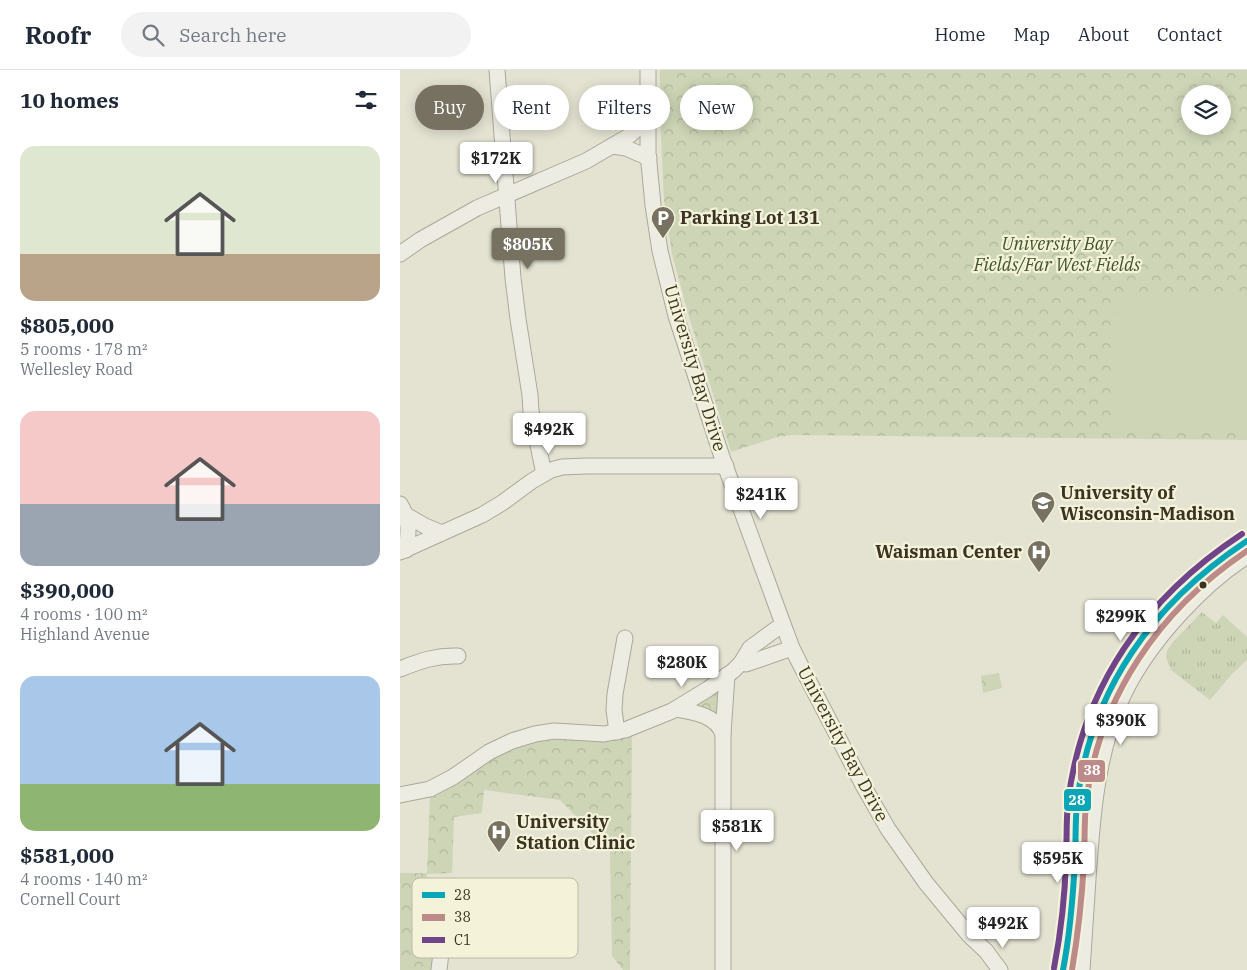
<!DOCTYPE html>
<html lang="en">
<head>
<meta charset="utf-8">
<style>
  :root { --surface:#fff; --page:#f2f2f3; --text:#1f2937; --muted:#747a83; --line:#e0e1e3; --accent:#767160 }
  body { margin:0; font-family:"IBM Plex Serif",serif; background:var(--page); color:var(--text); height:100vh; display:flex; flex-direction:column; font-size:19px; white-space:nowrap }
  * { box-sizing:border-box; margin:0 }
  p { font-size:16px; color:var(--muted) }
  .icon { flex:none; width:28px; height:28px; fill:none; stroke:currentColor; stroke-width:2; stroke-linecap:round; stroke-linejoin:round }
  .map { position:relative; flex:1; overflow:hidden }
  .details { display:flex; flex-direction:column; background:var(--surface); width:400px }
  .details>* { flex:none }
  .banner { position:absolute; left:15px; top:15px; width:475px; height:45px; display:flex; gap:10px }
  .controls { position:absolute; left:781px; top:15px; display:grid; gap:10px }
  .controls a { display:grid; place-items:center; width:50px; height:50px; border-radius:50%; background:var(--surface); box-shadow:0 2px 12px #0003; font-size:25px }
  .price { position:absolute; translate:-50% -42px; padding:0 11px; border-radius:5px; background:#fff; color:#222; font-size:16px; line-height:32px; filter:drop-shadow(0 1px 2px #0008) }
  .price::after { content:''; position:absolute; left:50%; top:30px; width:15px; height:11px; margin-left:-8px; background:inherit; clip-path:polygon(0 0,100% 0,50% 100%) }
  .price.on { background:var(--accent); color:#fff }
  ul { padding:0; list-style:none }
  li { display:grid; align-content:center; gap:10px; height:265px; padding:0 20px }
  li span { display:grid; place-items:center; height:155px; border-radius:15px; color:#555 }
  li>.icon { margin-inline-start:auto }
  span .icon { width:90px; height:90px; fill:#fffc; stroke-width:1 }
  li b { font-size:21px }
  h2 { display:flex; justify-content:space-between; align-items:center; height:60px; padding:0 20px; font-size:21px }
  .chip { padding:0 18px; border-radius:22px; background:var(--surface); box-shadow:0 2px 12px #0003; font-size:18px; line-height:45px }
  .chip.on { background:var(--accent); color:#fff }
  header { display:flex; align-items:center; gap:30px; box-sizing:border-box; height:70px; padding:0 25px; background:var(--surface); border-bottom:1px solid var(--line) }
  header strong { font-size:24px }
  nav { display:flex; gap:28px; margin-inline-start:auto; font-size:18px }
  .search { width:350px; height:45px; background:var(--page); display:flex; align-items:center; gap:12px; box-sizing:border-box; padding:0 18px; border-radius:28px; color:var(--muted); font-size:19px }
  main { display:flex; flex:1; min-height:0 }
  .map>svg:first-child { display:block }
  .grass { fill:url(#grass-tufts) }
  .forest { fill:url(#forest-crowns); fill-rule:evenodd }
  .pitch { fill:#cdd5b6 }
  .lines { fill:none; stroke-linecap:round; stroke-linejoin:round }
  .minor-casing { stroke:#aaa89a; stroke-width:17 }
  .minor { stroke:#edece2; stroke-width:15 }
  .bus-1-casing { stroke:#f4f3da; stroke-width:10 }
  .bus-2-casing { stroke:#f4f3da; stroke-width:10 }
  .bus-3-casing { stroke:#f4f3da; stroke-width:10 }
  .bus-1 { stroke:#09a6b8; stroke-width:6 }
  .bus-2 { stroke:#bd8a8a; stroke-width:6 }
  .bus-3 { stroke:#704489; stroke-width:6 }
  .bus-dot { fill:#3a3322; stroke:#f4f3da; stroke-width:2 }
  .labels { text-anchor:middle; stroke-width:4.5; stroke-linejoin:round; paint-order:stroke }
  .poi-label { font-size:18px; font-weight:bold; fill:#3a3322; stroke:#f4f3da; text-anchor:start }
  .park-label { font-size:18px; font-style:italic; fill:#40552a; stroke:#f4f3da }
  .street-label { font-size:18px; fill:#3a3322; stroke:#f4f3da }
  .key { fill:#f4f3da; stroke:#bcb9a3; stroke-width:1 }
  .key-label { font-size:14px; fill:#3a3322 }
  .line-badge { stroke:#f4f3da; stroke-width:2 }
  .badge-label { font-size:14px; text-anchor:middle; font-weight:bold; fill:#fff }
</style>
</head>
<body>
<header>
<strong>Roofr</strong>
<div class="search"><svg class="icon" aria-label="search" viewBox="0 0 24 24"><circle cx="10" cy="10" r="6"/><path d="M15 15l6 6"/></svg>Search here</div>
<nav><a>Home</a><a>Map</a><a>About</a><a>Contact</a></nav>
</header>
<main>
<section class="details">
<h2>10 homes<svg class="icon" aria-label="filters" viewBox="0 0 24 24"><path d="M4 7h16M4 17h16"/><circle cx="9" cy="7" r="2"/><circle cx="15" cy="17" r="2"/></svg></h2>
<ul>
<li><span style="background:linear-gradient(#dfe7d0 70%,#b9a48a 0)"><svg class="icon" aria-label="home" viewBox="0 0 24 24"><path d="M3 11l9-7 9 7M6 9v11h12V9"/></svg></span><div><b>$805,000</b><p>5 rooms · 178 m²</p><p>Wellesley Road</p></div></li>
<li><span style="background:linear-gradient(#f6c9c9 60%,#9aa5b1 0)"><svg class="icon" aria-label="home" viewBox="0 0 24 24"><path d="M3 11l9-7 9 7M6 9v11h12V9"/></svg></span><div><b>$390,000</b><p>4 rooms · 100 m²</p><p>Highland Avenue</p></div></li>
<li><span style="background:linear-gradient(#a9c7e8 70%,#8fb573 0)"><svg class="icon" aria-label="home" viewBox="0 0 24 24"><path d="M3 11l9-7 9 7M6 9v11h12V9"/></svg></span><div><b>$581,000</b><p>4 rooms · 140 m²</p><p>Cornell Court</p></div></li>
</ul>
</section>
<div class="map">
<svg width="847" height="900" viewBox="0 0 847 900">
  <defs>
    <pattern id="grass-tufts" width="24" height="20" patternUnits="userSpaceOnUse" patternTransform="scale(1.25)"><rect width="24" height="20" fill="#cdd5b6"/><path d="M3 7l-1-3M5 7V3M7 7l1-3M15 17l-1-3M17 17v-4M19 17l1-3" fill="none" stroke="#b1b79c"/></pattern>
    <pattern id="forest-crowns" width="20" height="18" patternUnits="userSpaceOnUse" patternTransform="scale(1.25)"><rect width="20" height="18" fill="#cdd5b6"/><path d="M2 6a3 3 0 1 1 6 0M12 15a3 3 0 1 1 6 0" fill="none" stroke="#b1b79c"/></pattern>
  </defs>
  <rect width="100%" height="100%" fill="#e4e3d2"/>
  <!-- grass -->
  <g class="grass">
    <polygon points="802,542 816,553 823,545 847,567 847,590 832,604 810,630 771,600 766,588 767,581 772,573"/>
    <polygon points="714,623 687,745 683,729 689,694"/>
  </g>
  <!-- forest -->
  <g class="forest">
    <path d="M260,0H847V370L392,365L377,367L331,382L289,247L272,184L264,131L261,68ZM790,24H822V56H790Z"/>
    <polygon points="599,603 602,618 583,623 581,606"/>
    <polygon points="317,623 319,624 318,645 315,646 299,637 298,634"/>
    <polygon points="232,661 230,900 223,900 212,886 210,781 160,730 84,720 82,743 54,747 52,803 27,804 28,865 32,876 41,883 39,900 0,900 0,803 27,803 30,724 107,679 133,668"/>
  </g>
  <!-- pitch -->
  <polygon class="pitch" points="715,225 847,226 847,358 714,357"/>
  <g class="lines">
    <!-- minor casing -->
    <g class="minor-casing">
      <g id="minor">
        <polyline points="97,0 113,208 118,249 130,325 131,341 144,404"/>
        <polyline points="248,0 248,83 253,135 260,181 276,246 322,387 383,554 392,578 401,596 464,717 488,759 526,813 569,865 586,881 600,900"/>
        <polyline points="212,76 226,78 249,88"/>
        <polyline points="0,184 20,170 77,138 186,91 229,66 248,49"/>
        <path d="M0,434C10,450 9,462 6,480"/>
        <polyline points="6,445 25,456 42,463"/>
        <polyline points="0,482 82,445 102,433 132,411 151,400 162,397 186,396 326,396"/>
        <polyline points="341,593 346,594 392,578"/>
        <path d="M0,599C20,591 37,585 58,586"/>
        <path d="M276,639C294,642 316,645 323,664"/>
        <polyline points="217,662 214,640 215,624 225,568"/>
        <polyline points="0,725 30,719 53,707 89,682 112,671 135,664 154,661 204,664 225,660 272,641 308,619 333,601 341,593 350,578 383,554"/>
        <polyline points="39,900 41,883"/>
        <polyline points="323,900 323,664 327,605"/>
        <path d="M663,900C670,864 673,827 675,791C676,772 675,753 677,734C680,709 686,682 694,657C718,585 782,509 847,471"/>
        <path d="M682,900C684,870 686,839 688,809C692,751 696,692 718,637C732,603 756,570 781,543C801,521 822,502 847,486"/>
      </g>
    </g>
    <!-- minor -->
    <use href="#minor" class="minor"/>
    <!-- bus-1 casing -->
    <g class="bus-1-casing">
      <path id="bus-1" d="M663,900C670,864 673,827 675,790C676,771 675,752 677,733C690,620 753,533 847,471"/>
    </g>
    <!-- bus-2 casing -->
    <g class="bus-2-casing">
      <path id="bus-2" d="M672,900C678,864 682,828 684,791C685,772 684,753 686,734C698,628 759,540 847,481"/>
    </g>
    <!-- bus-3 casing -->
    <g class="bus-3-casing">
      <path id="bus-3" d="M654,898C661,862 665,826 666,789C667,770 666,751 668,732C682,616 746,527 842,464"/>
    </g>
    <!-- bus-1 -->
    <use href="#bus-1" class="bus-1"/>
    <!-- bus-2 -->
    <use href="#bus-2" class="bus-2"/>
    <!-- bus-3 -->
    <use href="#bus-3" class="bus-3"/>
  </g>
  <!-- icons -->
  <defs>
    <g id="parking-pin" transform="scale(1.25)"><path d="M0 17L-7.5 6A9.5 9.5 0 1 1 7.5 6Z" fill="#767160" stroke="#f4f3da"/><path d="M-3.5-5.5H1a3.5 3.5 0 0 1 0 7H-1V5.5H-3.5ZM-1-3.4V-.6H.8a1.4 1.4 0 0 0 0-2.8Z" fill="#fff"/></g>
    <g id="university-pin" transform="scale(1.25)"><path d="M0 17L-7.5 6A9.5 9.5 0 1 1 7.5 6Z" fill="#767160" stroke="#f4f3da"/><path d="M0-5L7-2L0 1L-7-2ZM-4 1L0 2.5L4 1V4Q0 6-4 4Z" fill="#fff"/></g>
    <g id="hospital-pin" transform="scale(1.25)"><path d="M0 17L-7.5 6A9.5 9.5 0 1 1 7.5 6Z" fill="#767160" stroke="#f4f3da"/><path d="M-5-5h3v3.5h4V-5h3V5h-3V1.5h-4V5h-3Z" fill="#fff"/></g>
  </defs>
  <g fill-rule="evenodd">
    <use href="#parking-pin" x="263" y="148"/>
    <use href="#university-pin" x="643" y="433"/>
    <use href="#hospital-pin" x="639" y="482"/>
    <use href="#hospital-pin" x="99" y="762"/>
  </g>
  <!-- markers -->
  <circle class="bus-dot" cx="803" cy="515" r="4.5"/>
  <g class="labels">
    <!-- poi labels -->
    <g class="poi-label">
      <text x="280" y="154">Parking Lot 131</text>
      <text x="660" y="429">University of<tspan x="660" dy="21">Wisconsin-Madison</tspan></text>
      <text x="622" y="488" text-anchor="end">Waisman Center</text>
      <text x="116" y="758">University<tspan x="116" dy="21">Station Clinic</tspan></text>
    </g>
    <!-- park labels -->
    <g class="park-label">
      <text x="657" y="180">University Bay<tspan x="657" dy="21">Fields/Far West Fields</tspan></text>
    </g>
    <!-- street labels -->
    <g class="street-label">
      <text transform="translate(295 298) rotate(73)" y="6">University Bay Drive</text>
      <text transform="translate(443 674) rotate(62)" y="6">University Bay Drive</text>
    </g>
  </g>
  <!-- legend -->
  <rect x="12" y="808" width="166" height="80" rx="8" class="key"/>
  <rect x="22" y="822" width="23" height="6" fill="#09a6b8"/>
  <rect x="22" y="844" width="23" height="7" fill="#bd8a8a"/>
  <rect x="22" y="867" width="23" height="6" fill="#704489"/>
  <g class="key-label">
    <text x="54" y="830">28</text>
    <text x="54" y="852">38</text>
    <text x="54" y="875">C1</text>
  </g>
  <g class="line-badge">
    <rect x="677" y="689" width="29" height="24" rx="5" fill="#bd8a8a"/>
    <rect x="663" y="718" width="29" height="24" rx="5" fill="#09a6b8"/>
  </g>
  <g class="badge-label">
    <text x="692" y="705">38</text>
    <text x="677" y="735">28</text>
  </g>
</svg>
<div class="controls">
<a><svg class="icon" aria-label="layers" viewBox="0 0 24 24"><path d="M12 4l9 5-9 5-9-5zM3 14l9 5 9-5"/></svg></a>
</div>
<b class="price" style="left:96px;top:114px">$172K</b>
<b class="price on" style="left:128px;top:200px">$805K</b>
<b class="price" style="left:149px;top:385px">$492K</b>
<b class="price" style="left:361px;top:450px">$241K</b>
<b class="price" style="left:721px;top:572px">$299K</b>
<b class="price" style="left:282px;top:618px">$280K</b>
<b class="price" style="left:721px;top:676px">$390K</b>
<b class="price" style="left:337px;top:782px">$581K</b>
<b class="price" style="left:658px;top:814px">$595K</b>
<b class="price" style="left:603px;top:879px">$492K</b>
<div class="banner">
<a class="chip on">Buy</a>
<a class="chip">Rent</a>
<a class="chip">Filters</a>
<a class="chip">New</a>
</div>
</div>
</main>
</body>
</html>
